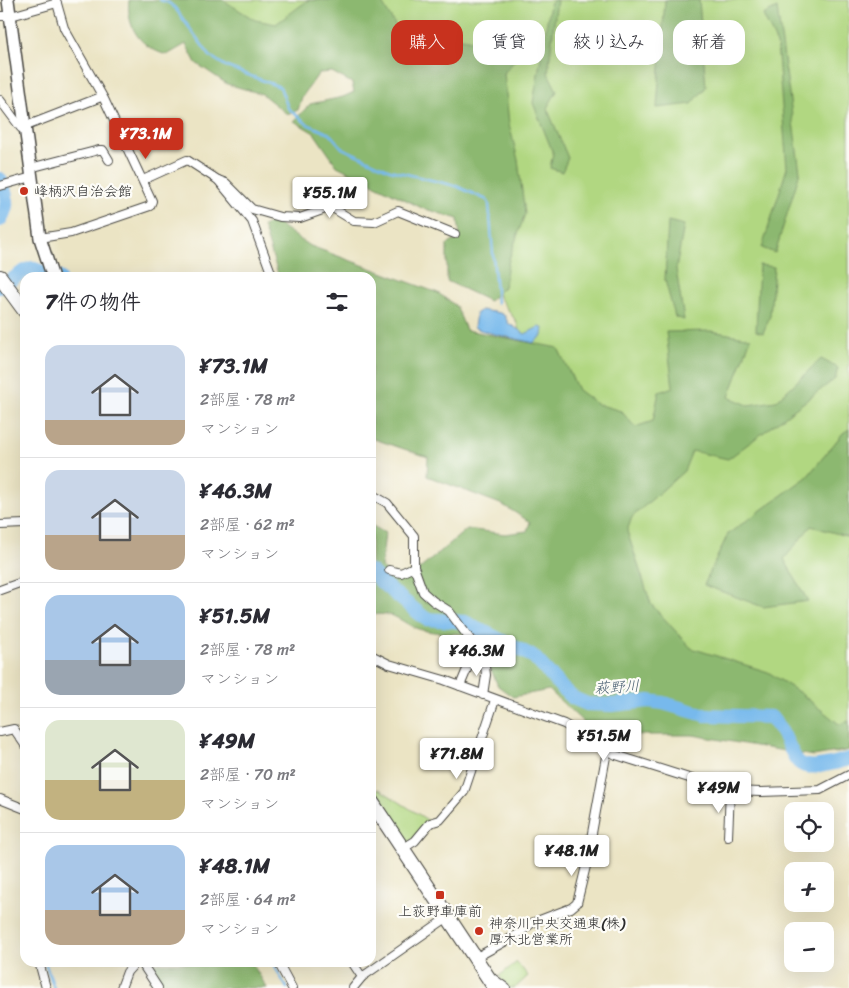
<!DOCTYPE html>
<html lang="ja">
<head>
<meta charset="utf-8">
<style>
  :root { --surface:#fff; --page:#f2f2f3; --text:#2b2b33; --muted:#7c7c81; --line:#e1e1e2; --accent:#c8321e }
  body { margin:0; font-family:Sriracha,"Klee One",sans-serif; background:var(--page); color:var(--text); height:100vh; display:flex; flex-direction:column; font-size:19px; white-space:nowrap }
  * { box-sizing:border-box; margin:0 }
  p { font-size:16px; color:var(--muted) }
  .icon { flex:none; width:28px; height:28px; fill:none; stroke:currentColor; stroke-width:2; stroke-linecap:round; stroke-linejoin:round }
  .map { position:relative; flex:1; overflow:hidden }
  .drawer { position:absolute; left:20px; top:272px; width:356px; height:695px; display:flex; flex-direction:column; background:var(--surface); border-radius:15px; box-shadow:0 5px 20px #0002 }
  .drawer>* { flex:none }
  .banner { position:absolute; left:391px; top:20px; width:382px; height:45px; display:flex; gap:10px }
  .controls { position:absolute; left:784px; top:802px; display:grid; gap:10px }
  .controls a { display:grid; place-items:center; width:50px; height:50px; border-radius:10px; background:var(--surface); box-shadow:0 5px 20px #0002; font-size:25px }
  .price { position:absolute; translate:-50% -42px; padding:0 11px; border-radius:5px; background:#fff; color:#222; font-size:16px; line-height:32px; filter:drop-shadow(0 1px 2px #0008) }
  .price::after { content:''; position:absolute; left:50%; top:30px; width:15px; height:11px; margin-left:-8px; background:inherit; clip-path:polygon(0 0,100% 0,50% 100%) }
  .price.on { background:var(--accent); color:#fff }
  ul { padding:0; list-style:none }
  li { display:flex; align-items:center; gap:15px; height:125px; padding:0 25px }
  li+li { border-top:1px solid var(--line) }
  li span { display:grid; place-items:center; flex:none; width:140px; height:100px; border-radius:15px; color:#555 }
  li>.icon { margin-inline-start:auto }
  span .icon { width:60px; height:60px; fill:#fffc; stroke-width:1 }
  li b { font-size:21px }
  h2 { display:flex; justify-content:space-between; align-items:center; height:60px; padding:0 25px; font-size:21px }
  .tag { padding:0 18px; border-radius:15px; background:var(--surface); box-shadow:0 5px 20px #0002; font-size:18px; line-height:45px }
  .tag.on { background:var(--accent); color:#fff }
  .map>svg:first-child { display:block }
  .green { fill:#b1d781; stroke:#6e8156 }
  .forest { fill:#8cb86f; stroke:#5c724d }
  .sand { fill:#eeda9e; stroke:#8c8264 }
  .water { fill:#77b9ec; stroke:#51728c }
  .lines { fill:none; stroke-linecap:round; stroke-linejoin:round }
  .stream { stroke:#77b9ec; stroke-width:2.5 }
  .river { stroke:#77b9ec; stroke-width:14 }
  .street-casing { stroke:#484742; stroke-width:10 }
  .secondary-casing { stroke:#484742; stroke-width:14 }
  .highway-casing { stroke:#484742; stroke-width:16 }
  .street { stroke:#fff; stroke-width:8 }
  .secondary { stroke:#fff; stroke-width:11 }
  .highway { stroke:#fff; stroke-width:14 }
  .poi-dot { fill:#c8321e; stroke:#fdfcf7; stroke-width:2 }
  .labels { text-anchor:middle; stroke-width:4.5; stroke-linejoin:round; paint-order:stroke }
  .poi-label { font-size:14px; fill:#2b2b2b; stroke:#fdfcf7; text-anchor:start }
  .water-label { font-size:15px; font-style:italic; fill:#465d6f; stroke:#fdfcf7 }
</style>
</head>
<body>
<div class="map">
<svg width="849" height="988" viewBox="0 0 849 988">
  <rect width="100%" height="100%" fill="#fdfcf7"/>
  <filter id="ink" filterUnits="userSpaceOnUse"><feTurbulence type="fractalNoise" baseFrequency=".02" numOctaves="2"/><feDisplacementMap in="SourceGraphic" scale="10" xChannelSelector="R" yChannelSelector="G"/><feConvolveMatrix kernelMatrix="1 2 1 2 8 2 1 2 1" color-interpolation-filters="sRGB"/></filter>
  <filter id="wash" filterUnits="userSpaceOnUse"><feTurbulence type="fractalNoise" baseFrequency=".0096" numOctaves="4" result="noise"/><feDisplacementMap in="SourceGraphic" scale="20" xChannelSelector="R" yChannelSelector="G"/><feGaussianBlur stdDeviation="1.12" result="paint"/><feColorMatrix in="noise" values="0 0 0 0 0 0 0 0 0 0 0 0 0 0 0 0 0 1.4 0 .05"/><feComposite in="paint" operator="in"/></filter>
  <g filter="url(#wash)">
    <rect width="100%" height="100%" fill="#ebe4c4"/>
    <!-- green -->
    <g class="green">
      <polygon points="179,0 849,0 849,750 836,753 796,717 603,683 575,497 516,321 499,297 485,214 399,86 301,46"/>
      <polygon points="379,789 429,821 413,840 406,843 372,792"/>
      <polygon points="517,962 528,976 515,988 509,988 499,976"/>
    </g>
    <!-- forest -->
    <g class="forest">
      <path d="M129,0H223L255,20L276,24L308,0H384L382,3L400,33L430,50L462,38L515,49L517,58L504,73L509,124L518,160L525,214L509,259L504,287L489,301L447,281V245L460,237L458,219L422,208L337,166L314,133L294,121L310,104L343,97L354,92L352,83L332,72L319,73L302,97L298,110L287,114L262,94L227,84L196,63L186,44L167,55C141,48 126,28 129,0Z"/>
      <polygon points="554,0 557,0 548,73 557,91 547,108 568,158 562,172 550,168 553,153 533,103 550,4"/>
      <polygon points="665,0 699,0 706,87 692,104 657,108"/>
      <polygon points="777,8 800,172 775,253 762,248 787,168 777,44 763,15"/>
      <path d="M274,221L308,245L438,293L456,306L466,330L558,348L578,390L597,404L621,411L635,427L653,421L659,392L673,387L666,332L711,331L751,338L729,397L748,405L776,401L821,359L838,368L835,379L728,459L692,451L684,471L632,517L627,531L651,604L691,648L768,672L800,693L839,724L849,721V750L813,756L693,735H597L549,690L513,697L498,686L476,635C459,633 439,634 422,630C401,625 400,611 371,615V525L385,533L381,567L394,579L421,568L467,529L505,534L527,531L530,522L503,505L427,476L428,457L371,438V278L279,277L263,226Z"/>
      <polygon points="668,221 684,225 676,269 684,320 675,317 665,280"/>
      <polygon points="759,265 774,267 770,316 763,333 756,331"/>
      <polygon points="849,429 849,537 811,526 784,559 808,601 763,607 704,585 728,534 807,477 843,433"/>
      <polygon points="149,963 252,963 267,988 157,988"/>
    </g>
    <!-- sand -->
    <polygon class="sand" points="483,23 500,29 512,28 514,34 507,37 492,33 486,34 480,28"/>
    <!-- water -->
    <path class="water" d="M481,310L500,313L505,316L508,323L525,334L539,327L543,328L542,336L533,343C521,339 482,333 474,327L476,313Z"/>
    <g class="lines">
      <!-- stream -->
      <g class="stream">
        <polyline points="160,0 169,3 175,8 210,56 227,67 280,87 288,108 307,124 330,134 342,148 390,170 456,186 487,200 489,204 497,304"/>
        <polyline points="45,962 54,988"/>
        <polyline points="272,962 287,988"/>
      </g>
      <!-- river -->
      <g class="river">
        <path d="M0,179C7,193 10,206 0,220"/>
        <path d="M0,287C12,281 19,272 32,268L60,278"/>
        <path d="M371,571L382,583L426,619L465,622L534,657L562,688L573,698L587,704L612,705L649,701L663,703L705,715L771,717C805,758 781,779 849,759"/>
      </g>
    </g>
  </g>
  <g filter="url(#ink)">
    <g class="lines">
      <!-- street casing -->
      <g class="street-casing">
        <g id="street">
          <polyline points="0,16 11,16 57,3"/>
          <polyline points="0,100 21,128 101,97"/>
          <polyline points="30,168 99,150 103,150 109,160"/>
          <polyline points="143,180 187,160 218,180 252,221 273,278"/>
          <polyline points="218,180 226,183 252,209 280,217 300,218 331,207 354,221 374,222 398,211 455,234"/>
          <polyline points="0,186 32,177"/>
          <polyline points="40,238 71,233 150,206 152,201 104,99 64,28 56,0"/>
          <polyline points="371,494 387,503 414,536 414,567"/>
          <polyline points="0,525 25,524"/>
          <polyline points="389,570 401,573 414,567 423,592 433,601 449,611 484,658 486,675 483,695"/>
          <polyline points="0,590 25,581"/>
          <polyline points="371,655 389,664 444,680 564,724 616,755 730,791 761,792 820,790 849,775"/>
          <polyline points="460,686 470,662 480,655"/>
          <polyline points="0,732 14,729 25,745"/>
          <polyline points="0,799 25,809"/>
          <polyline points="728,837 730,791"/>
          <polyline points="402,849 415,841 430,823 440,820 464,792 495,700"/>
          <polyline points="475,958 515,936 532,923 571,908 577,903 586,866 607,751"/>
          <polyline points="39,962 46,988"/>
          <polyline points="141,962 158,988"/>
          <polyline points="278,962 292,988"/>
          <polyline points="352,962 362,977 448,917"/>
          <polyline points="491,977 506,988"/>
          <polyline points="121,988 127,972 136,962"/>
          <polyline points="353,988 362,977"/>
        </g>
      </g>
      <!-- secondary casing -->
      <g class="secondary-casing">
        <polyline id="secondary" points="8,0 40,238 53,278"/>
      </g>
      <!-- highway casing -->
      <g class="highway-casing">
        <g id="highway">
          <polyline points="0,277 25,311"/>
          <polyline points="371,801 495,988"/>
        </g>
      </g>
      <!-- street -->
      <use href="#street" class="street"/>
      <!-- secondary -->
      <use href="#secondary" class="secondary"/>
      <!-- highway -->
      <use href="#highway" class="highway"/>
    </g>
  </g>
  <!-- markers -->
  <g class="poi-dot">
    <circle cx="24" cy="191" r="5"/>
    <rect x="435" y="890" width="10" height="10" rx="2.5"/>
    <circle cx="479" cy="931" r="5"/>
  </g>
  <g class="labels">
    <!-- poi labels -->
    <g class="poi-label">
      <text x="34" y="196">峰柄沢自治会館</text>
      <text x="440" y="916" text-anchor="middle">上荻野車庫前</text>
      <text x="489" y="928">神奈川中央交通東(株)<tspan x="489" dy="16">厚木北営業所</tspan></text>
    </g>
    <!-- water labels -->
    <g class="water-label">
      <text transform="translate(617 687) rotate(-3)" y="5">萩野川</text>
    </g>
  </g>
</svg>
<div class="controls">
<a><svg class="icon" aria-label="locate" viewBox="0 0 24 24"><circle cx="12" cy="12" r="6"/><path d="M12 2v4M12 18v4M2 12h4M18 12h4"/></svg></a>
<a>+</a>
<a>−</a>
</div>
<b class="price on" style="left:146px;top:160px">¥73.1M</b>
<b class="price" style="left:330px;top:219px">¥55.1M</b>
<b class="price" style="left:477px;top:677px">¥46.3M</b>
<b class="price" style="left:604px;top:762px">¥51.5M</b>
<b class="price" style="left:457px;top:780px">¥71.8M</b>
<b class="price" style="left:719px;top:814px">¥49M</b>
<b class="price" style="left:572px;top:877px">¥48.1M</b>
<div class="banner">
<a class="tag on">購入</a>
<a class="tag">賃貸</a>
<a class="tag">絞り込み</a>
<a class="tag">新着</a>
</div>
<section class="drawer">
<h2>7件の物件<svg class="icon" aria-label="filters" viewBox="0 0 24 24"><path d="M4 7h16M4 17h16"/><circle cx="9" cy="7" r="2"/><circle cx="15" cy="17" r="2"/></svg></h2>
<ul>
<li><span style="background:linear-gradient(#c9d6e8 75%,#b9a48a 0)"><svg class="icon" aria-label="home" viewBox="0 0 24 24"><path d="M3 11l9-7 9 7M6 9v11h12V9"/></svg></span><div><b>¥73.1M</b><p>2部屋 · 78 m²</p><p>マンション</p></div></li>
<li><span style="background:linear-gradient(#c9d6e8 65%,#b9a48a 0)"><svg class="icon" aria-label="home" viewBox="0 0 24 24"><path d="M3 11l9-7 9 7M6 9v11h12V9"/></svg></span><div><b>¥46.3M</b><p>2部屋 · 62 m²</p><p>マンション</p></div></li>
<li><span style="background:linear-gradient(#a9c7e8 65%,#9aa5b1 0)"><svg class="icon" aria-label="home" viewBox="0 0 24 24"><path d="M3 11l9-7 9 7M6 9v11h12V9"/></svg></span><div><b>¥51.5M</b><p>2部屋 · 78 m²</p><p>マンション</p></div></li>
<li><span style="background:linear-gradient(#dfe7d0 60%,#c2b280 0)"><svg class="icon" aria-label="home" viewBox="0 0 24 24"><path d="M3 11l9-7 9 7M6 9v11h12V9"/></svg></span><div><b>¥49M</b><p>2部屋 · 70 m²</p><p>マンション</p></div></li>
<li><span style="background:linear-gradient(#a9c7e8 65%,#b9a48a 0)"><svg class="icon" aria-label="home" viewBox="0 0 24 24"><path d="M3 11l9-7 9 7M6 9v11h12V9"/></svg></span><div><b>¥48.1M</b><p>2部屋 · 64 m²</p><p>マンション</p></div></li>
</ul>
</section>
</div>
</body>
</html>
